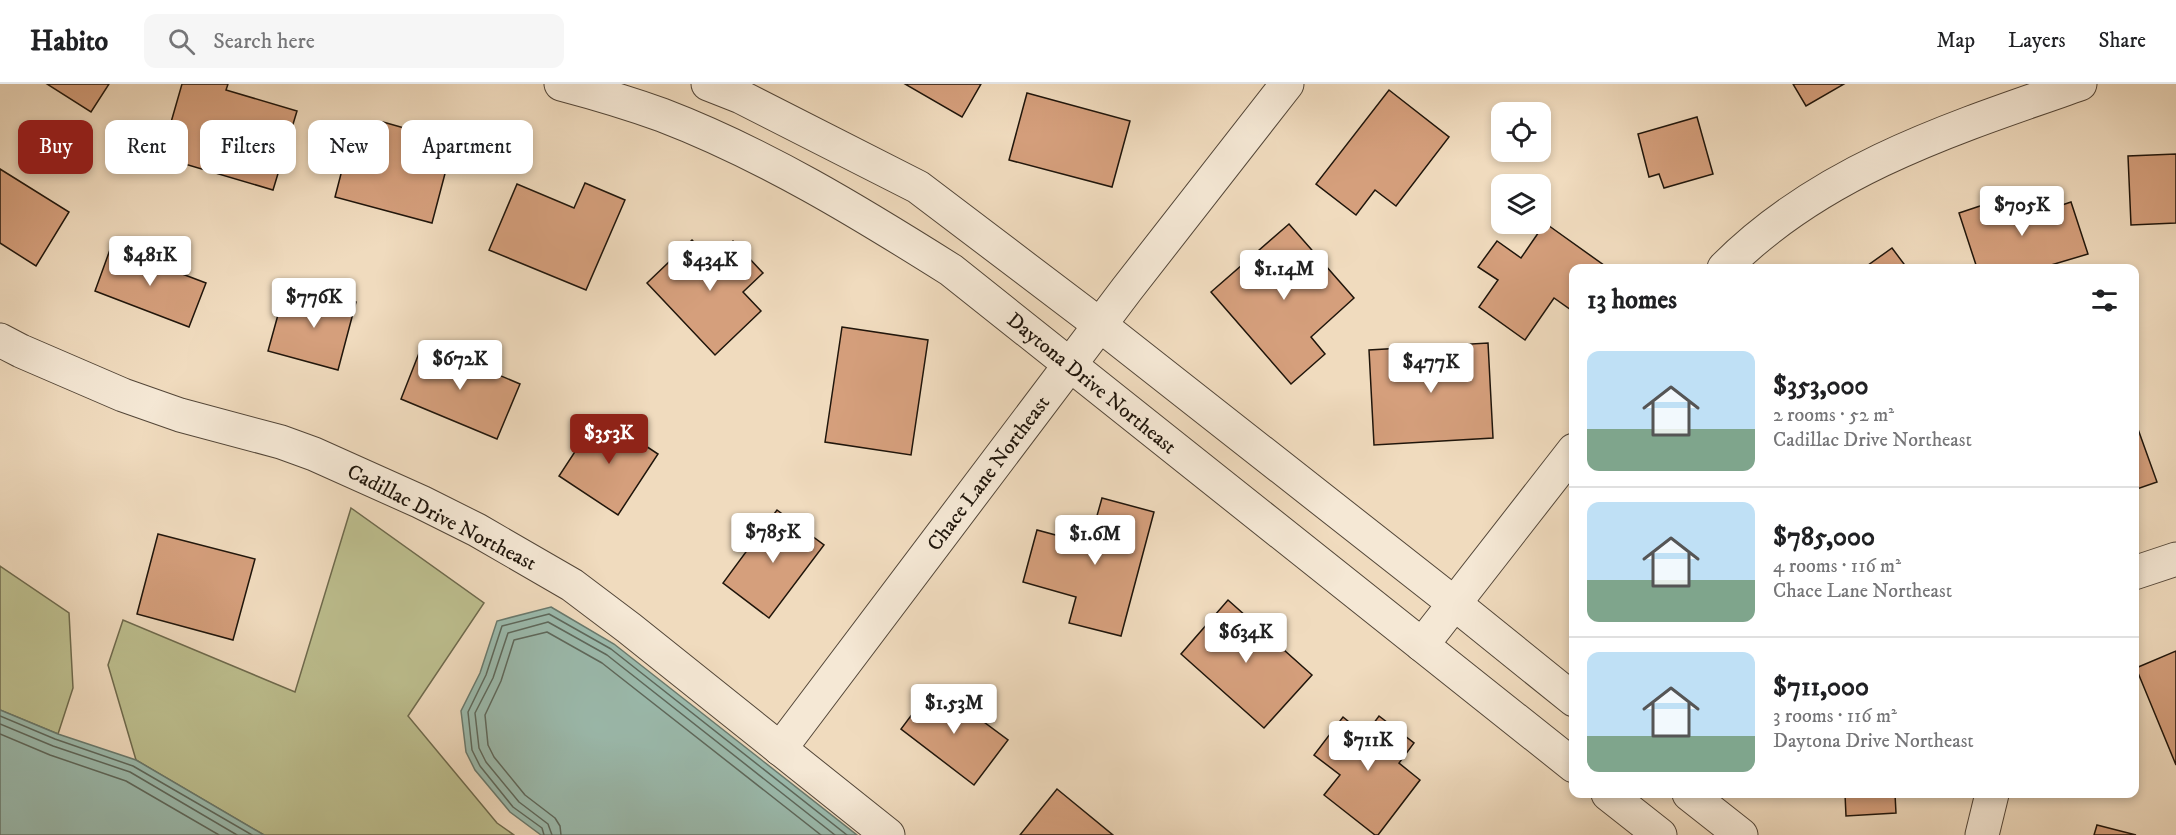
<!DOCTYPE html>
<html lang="en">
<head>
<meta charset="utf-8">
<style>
  :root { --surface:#fff; --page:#f6f6f6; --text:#202124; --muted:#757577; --line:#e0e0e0; --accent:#8f2418 }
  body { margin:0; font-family:"IM FELL DW Pica",serif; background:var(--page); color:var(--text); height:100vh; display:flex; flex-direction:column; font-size:22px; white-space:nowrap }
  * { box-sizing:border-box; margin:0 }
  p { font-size:20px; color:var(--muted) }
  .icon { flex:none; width:33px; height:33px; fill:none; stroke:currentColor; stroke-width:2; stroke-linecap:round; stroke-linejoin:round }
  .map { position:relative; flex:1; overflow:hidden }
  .details { position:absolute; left:1569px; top:180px; width:570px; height:534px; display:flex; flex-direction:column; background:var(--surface); border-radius:12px; box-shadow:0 3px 9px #0003 }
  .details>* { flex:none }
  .guide { position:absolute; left:18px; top:36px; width:570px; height:54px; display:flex; gap:12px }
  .buttons { position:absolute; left:1491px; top:18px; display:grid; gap:12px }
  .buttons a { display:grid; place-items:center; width:60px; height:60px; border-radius:12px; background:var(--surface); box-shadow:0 3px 9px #0003; font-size:30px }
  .price { position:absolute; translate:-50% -51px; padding:0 14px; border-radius:6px; background:#fff; color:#222; font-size:20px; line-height:39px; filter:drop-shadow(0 2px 3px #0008) }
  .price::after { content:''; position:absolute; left:50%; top:36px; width:18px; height:14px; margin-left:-9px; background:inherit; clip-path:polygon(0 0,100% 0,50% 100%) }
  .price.active { background:var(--accent); color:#fff }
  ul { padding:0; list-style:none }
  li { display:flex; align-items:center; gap:18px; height:150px; padding:0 18px }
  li+li { border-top:2px solid var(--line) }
  li span { display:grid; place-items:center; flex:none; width:168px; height:120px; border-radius:12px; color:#555 }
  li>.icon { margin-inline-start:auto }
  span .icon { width:72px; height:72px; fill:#fffc; stroke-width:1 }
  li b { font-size:26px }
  h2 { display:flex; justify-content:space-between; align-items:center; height:72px; padding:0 18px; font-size:26px }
  .tag { padding:0 21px; border-radius:12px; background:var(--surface); box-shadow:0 3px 9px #0003; font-size:21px; line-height:54px }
  .tag.active { background:var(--accent); color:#fff }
  header { display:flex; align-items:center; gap:36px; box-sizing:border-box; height:84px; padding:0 30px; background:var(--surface); border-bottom:2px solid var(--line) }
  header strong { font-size:28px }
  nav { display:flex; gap:33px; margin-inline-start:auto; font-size:21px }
  .search { width:420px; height:54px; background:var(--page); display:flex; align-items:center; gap:15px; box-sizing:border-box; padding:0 21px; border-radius:12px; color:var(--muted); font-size:22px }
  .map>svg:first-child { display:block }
  .green { fill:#bdbf8f; stroke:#6e6a4d; stroke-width:1.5 }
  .water { fill:#9bbbae; stroke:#69796d; stroke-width:1.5 }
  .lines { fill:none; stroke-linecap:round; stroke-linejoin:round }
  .shore { stroke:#5d685c; stroke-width:1.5 }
  .building { fill:#d59f7c; stroke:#1f150b; stroke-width:1.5 }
  .minor-casing { stroke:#534638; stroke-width:35 }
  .tertiary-casing { stroke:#534638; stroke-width:35 }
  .minor { stroke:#f5e8d5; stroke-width:33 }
  .tertiary { stroke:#f5e8d5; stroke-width:33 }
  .labels { text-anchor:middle; stroke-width:5; stroke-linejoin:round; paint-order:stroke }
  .street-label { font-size:21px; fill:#1f150b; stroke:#f5e8d5 }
</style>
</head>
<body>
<header>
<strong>Habito</strong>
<div class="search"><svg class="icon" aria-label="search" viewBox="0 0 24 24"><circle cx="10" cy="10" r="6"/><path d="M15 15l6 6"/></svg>Search here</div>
<nav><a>Map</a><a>Layers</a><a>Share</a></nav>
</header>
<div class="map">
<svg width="2176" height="751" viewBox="0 0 2176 751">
  <rect width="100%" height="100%" fill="#f0dbbe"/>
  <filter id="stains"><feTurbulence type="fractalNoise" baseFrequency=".00333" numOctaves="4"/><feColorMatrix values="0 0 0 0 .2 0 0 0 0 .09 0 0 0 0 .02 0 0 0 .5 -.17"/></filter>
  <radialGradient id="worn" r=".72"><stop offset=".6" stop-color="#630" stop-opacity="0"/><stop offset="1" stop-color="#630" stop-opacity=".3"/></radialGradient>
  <!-- green -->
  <g class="green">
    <polygon points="351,424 484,519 408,632 497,739 514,751 264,751 136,676 108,581 123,536 295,608"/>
    <polygon points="0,482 69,529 73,604 58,650 0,626"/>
  </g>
  <!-- water -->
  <g class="water">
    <polygon points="551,523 614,560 857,751 541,751 510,728 475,686 466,668 461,627 480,589 497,537"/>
    <polygon points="0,626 58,650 136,676 264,751 0,751"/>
  </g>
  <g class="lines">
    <!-- shore -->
    <g class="shore">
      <polyline points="0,632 55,655 133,682 252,751"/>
      <polyline points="0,640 53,662 130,688 237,751"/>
      <polyline points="0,650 50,671 126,697 219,751"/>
      <polyline points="544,751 542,744 513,723 480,682 472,666 468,628 486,591 502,542 549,530 611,565 847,751"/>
      <polyline points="552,751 548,740 519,718 486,678 479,664 475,629 493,594 508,549 548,538 607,571 835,751"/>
      <polyline points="561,751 560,742 555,734 525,711 494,673 488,661 485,631 501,597 514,556 547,548 602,579 821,751"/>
    </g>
  </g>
  <!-- building -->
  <g class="building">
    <polygon points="47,0 109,0 91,28"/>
    <polygon points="182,0 228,0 226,6 297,27 273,106 161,73"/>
    <polygon points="905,0 981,0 962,33"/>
    <polygon points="1793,0 1844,0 1806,22"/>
    <polygon points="1389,6 1449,53 1396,122 1375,106 1356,131 1316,100"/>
    <polygon points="1027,9 1130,37 1112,103 1009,76"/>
    <polygon points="1697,33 1713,90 1664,104 1659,90 1649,93 1638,50"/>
    <polygon points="383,38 429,51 422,75 447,82 432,139 335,113 350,55 376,62"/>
    <polygon points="2176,70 2176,139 2131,141 2128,72"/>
    <polygon points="0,85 69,128 36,182 0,159"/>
    <polygon points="585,99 625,116 586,206 489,166 517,100 574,124"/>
    <polygon points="2007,113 2014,137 2071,118 2088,170 2041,184 1977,184 1959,129"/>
    <polygon points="1545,139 1608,184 1574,184 1574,228 1554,214 1525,256 1479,223 1498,196 1478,183 1497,157 1521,174"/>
    <polygon points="1289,140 1354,214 1311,253 1325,270 1291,300 1211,208"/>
    <polygon points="692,156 712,177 733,157 763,189 743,208 761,227 715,271 647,199"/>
    <polygon points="111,163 206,199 189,243 95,207"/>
    <polygon points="1892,164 1907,184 1864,184"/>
    <polygon points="306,204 356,218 338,286 268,267 281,220 300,225"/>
    <polygon points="842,243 928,256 911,371 825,358"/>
    <polygon points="423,259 520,300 497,355 401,315"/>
    <polygon points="1488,259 1493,354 1374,361 1369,266"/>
    <polygon points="599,331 658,370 618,431 559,392"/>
    <polygon points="2134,334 2157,398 2134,406"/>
    <polygon points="1102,414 1154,428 1121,552 1069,539 1076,513 1023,498 1037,446 1089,460"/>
    <polygon points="777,426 824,461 769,534 723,499"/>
    <polygon points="158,450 255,475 233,556 137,530"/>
    <polygon points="1228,516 1312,591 1264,644 1181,570"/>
    <polygon points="2176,567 2176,681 2136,584"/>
    <polygon points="934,601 1008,656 974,701 901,645"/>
    <polygon points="1379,632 1414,659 1399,679 1420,696 1378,751 1375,751 1324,711 1340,691 1314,671 1343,633 1365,651"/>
    <polygon points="1057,705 1113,751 1020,751"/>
    <polygon points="1845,710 1895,710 1896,729 1846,732"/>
    <polygon points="2097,741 2136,751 2094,751"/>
  </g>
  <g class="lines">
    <!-- minor casing -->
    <g class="minor-casing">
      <g id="minor">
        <path d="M1724,184C1821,86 1953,44 2080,0"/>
        <polyline points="0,256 21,267 123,311 180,331 281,358 314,370 421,418 477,446 572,501 629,544 888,751"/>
        <polyline points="2134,489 2176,475"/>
        <polyline points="1422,561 1574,366"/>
        <polyline points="780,665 1127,205 1287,0"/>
        <polyline points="1982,751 1992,710"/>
      </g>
    </g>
    <!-- tertiary casing -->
    <g class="tertiary-casing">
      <g id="tertiary">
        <path d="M561,0C595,9 629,19 662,31C764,70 859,128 951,186L1574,682"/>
        <polyline points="708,0 741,13 918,103 1100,241 1455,520 1574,616"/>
        <polyline points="1608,710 1660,751"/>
        <polyline points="1689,710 1741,751"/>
      </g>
    </g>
    <!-- minor -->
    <use href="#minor" class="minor"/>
    <!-- tertiary -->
    <use href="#tertiary" class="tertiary"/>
  </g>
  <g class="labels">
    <!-- street labels -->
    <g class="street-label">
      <text transform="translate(1092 299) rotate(39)" y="7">Daytona Drive Northeast</text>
      <text transform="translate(988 389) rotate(-53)" y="7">Chace Lane Northeast</text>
      <text transform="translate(442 433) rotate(27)" y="7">Cadillac Drive Northeast</text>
    </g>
  </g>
  <rect width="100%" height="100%" filter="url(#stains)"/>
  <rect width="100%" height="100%" fill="url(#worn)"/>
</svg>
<div class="buttons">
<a><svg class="icon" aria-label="locate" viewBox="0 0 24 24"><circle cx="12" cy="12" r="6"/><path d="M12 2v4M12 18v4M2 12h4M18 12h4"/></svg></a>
<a><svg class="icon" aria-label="layers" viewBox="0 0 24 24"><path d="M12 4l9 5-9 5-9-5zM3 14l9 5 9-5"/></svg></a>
</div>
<b class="price" style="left:2022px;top:153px">$705K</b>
<b class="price" style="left:150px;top:203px">$481K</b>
<b class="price" style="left:710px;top:208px">$434K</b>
<b class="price" style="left:1284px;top:217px">$1.14M</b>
<b class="price" style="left:314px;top:245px">$776K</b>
<b class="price" style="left:460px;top:307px">$672K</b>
<b class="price" style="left:1431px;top:310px">$477K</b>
<b class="price active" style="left:609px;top:381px">$353K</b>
<b class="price" style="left:773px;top:480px">$785K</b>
<b class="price" style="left:1095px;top:482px">$1.6M</b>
<b class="price" style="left:1246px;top:580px">$634K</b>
<b class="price" style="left:954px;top:651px">$1.53M</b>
<b class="price" style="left:1368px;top:688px">$711K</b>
<div class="guide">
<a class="tag active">Buy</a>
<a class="tag">Rent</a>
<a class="tag">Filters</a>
<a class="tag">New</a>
<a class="tag">Apartment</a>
</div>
<section class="details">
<h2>13 homes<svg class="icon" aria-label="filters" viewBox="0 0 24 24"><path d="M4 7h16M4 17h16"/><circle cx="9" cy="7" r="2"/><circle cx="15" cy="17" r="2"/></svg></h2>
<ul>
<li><span style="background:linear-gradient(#bfe0f5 65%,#7fa58c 0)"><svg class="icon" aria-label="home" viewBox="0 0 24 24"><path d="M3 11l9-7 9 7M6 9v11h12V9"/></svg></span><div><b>$353,000</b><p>2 rooms · 52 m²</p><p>Cadillac Drive Northeast</p></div></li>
<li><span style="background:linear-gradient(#bfe0f5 65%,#7fa58c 0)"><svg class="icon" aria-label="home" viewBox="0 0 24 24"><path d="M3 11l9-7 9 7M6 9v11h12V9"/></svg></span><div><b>$785,000</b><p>4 rooms · 116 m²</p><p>Chace Lane Northeast</p></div></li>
<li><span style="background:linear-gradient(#bfe0f5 70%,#7fa58c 0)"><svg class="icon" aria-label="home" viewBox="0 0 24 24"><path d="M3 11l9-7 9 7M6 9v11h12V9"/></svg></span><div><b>$711,000</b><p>3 rooms · 116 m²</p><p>Daytona Drive Northeast</p></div></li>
</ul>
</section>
</div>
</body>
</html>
